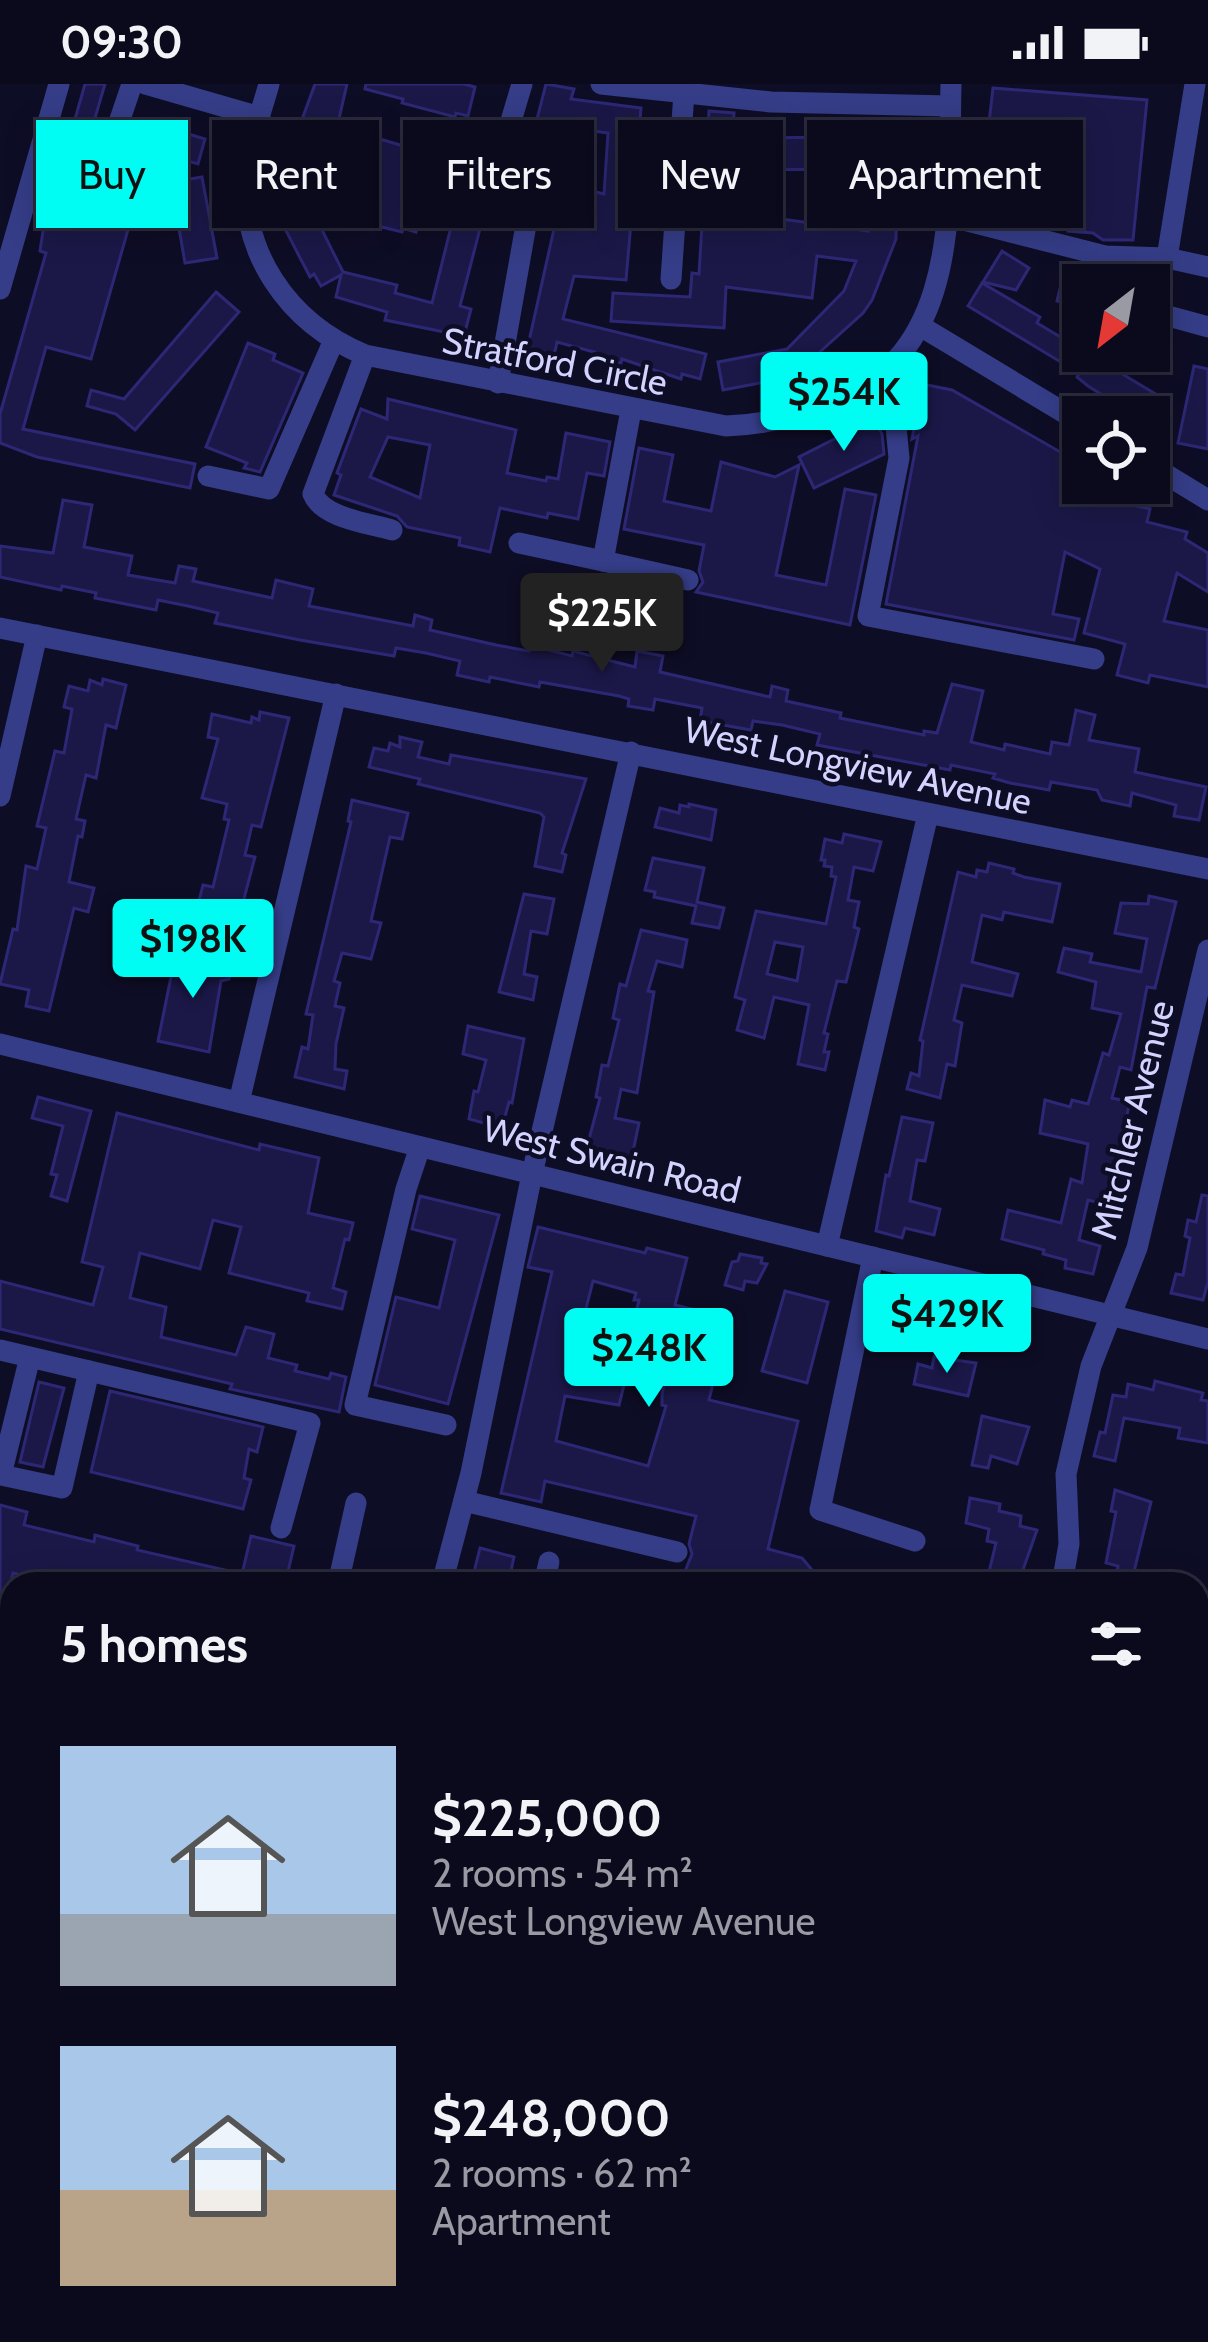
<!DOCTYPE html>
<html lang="en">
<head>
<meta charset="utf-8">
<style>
  :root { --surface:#0a0a1c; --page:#131325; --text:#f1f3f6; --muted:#999aa3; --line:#2a2b3b; --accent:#00fdf4 }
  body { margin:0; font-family:Cabin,sans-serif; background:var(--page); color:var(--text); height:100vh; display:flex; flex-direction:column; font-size:45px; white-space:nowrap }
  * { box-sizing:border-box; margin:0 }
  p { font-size:39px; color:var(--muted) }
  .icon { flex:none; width:66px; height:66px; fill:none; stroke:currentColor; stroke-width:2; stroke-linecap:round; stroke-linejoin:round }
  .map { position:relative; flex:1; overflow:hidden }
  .side { position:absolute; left:0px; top:1488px; width:1209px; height:771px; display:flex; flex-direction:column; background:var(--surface); border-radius:36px 36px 0 0; box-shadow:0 6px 30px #0003,0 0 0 3px var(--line) }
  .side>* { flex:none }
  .hud { position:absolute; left:36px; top:36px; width:1137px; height:108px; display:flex; gap:24px }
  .needle { width:78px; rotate:211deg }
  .fabs { position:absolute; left:1062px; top:180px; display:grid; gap:24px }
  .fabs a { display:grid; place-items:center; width:108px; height:108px; border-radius:0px; background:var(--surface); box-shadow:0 6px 30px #0003,0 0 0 3px var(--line); font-size:60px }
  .price { position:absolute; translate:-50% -102px; padding:0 27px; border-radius:12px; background:var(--accent); color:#111; font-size:39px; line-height:78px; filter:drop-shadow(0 3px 6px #0008) }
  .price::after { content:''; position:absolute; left:50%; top:72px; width:36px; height:27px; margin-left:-18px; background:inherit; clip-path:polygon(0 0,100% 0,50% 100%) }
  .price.on { background:#222; color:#fff }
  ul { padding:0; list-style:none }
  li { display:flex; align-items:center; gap:36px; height:300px; padding:0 60px }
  li span { display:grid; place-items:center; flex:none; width:336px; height:240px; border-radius:0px; color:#555 }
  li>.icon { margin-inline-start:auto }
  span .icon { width:144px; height:144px; fill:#fffc; stroke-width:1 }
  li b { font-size:51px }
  h2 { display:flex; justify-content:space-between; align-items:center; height:144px; padding:0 60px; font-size:51px }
  .chip { padding:0 42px; border-radius:0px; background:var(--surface); box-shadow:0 6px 30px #0003,0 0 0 3px var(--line); font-size:42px; line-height:108px }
  .chip.on { background:var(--accent); color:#111 }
  .status { display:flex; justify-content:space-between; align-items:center; height:84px; padding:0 60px; background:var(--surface); direction:ltr }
  .status svg { height:33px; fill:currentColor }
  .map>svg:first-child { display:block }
  .building { fill:#1b1848; stroke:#2d2876; stroke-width:3; fill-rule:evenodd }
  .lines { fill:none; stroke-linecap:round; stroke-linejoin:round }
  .minor { stroke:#353d88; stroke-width:21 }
  .major { stroke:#aa59ff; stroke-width:27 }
  .labels { text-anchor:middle; stroke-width:9; stroke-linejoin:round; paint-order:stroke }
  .street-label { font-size:36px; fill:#d2d3ff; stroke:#0e0d26 }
</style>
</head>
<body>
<div class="status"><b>09:30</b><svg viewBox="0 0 49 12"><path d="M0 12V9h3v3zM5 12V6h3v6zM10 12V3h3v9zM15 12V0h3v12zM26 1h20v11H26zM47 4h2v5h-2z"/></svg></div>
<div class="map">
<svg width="1208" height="2258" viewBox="0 0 1208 2258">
  <rect width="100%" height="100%" fill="#0e0d26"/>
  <!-- building -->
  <g class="building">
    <polygon points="85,0 105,0 87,61 123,71 136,35 158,41 91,275 46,263 23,345 195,380 190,404 37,373 0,359 0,330 46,169 40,167 43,147"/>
    <polygon points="315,0 347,0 336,48 365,55 366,51 458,78 451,108 428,102 416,148 403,144 402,148 312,126 343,188 397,201 395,209 432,219 461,103 494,111 488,134 483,133 460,222 471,225 464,252 385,236 387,228 336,213 341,191 321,202 314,190 310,193 283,141 283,121 279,119 300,50 297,49"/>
    <polygon points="366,0 464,0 475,3 468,32 456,29 455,33 402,19 403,15 365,5"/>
    <polygon points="546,0 574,5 571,15 641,24 626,196 574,192 563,235 706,270 700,295 682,290 681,295 622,275 621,279 592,272 594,268 557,258 554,272 527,266 564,100 604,110 608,49 564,43 547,109 520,102"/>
    <polygon points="993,4 1147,16 1133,156 1103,156 1093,149 1068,147 1068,141 990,126 998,63 987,56"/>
    <path d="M709,27L734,29L732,54L878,53V45L906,46L905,79H897L896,155L872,216L863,229L801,285L802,291L723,306L718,278L787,265L844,207L856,177L817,172L812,214L726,203L724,244L611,237L613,209L690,213L692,189L699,190ZM870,85L868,147L731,128L733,86Z"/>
    <polygon points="162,42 205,55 198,80 167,71"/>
    <polygon points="202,93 217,174 185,179 171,98"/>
    <polygon points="1002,167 1029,184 1016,206 983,198"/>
    <polygon points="1065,184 1083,189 1083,224 1057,217"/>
    <polygon points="982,199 1040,233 1037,239 1169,318 1160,333 1138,333 1088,302 1077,293 1079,289 968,222"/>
    <polygon points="216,208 239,228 135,346 116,330 87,322 91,306 124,315"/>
    <polygon points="248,259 275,270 273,276 303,289 260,388 244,384 247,379 206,363"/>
    <polygon points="1194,282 1208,285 1208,365 1178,359"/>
    <polygon points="922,300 952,306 1083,381 1083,399 1115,399 1126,405 1119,418 1150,425 1147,438 1187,448 1185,455 1208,469 1208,508 1177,489 1164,537 1208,546 1208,603 1150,591 1148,599 1117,591 1125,560 1084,549 1100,485 1065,468 1053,530 1079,535 1074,556 886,520 918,352 912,355"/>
    <path d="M388,315L516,346L507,389L546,397L547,393L558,395L566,349L610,358L604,392L587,389L578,435L548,429L547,434L500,424L490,468L459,461L460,454L407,443L397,432L334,411L341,391L337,389L361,325L387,335ZM388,353L430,361L420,414L370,393Z"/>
    <polygon points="874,335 882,350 884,370 814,404 799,373"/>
    <polygon points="639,364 673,371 664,417 711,427 721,378 775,393 799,381 776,491 826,501 845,405 876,411 850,541 696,508 703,498 699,487 704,461 624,445"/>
    <polygon points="63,416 92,421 84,463 132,472 128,491 175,499 179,482 196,485 193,497 272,514 276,496 313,505 309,522 413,542 415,531 432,536 430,546 496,561 529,567 530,561 572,572 573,567 635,583 637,567 663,572 660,588 770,613 772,602 788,606 786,617 841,629 840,634 924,651 924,647 937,649 952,600 983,607 971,658 1004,666 1005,660 1050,670 1052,658 1069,661 1076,626 1095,631 1089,656 1139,665 1135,688 1206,703 1199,736 1174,732 1176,721 1132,709 1130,722 1102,716 1097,706 1051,698 1049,706 1010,699 993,694 995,690 951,681 950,686 817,661 820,650 782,641 753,637 751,646 700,637 702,624 655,615 653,626 628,622 629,615 619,612 540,598 539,603 490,593 489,598 457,591 460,577 426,569 396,564 394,572 300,556 215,539 218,529 188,522 158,516 156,526 95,514 96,509 62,502 61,506 0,493 0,462 53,469"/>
    <polygon points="103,595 126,601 116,644 106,641 96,694 86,691 76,735 85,737 82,753 78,752 69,798 94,804 88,828 74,824 49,927 26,922 29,906 0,900 13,845 17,846 26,782 37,785 46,744 37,742 55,667 64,669 72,625 64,623 69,602 88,607 90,596 102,601"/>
    <polygon points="260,628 289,634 261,743 252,741 245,771 255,773 235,849 193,840 203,801 213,803 229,736 224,735 227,720 202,714 218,655 208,653 212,630 251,639 252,633 259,636"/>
    <polygon points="400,653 422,658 418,673 449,680 451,671 586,695 562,769 566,771 562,788 535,782 544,733 540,729 418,700 420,695 369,683 374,664 388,667 390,659 400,663"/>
    <polygon points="352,716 408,729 402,755 390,753 371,837 381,839 371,875 342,869 334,897 340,899 335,922 344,924 336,960 335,985 347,987 344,1005 295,993 302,963 308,965 313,931 306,930 351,738 348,737"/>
    <polygon points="689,720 716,726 711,756 655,743 660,724 679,729 680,721 689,723"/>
    <path d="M844,750L881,758L873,787L854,783L848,816L859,818L854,843L859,845L846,898L837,897L824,949L828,950L824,968H829L825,986L798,980L809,921L774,913L764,954L737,946L745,916L735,913L756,827L826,840L836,793L831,792L832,783L824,782L825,776H821L825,755L842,759ZM775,858L803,863L797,897L767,890Z"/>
    <polygon points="653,774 704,784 697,818 724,824 719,844 692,839 696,822 654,813 655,808 645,806"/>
    <polygon points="989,779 1014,785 1013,789 1024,793 1060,800 1052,838 1004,828 1002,836 982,831 972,878 1018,890 1012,912 962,901 954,936 962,939 955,982 947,980 940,1014 907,1005 911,989 919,992 923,957 920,956 958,788 976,793 977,786 987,788"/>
    <polygon points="524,810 554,815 547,850 531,847 524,890 537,893 533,916 499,908"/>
    <polygon points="1149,812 1176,818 1155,904 1147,903 1131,986 1120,983 1112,1014 1130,1018 1108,1109 1119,1113 1116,1123 1088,1116 1079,1156 1100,1162 1093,1190 1065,1184 1066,1176 1043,1170 1044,1166 1002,1155 1008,1126 1061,1139 1071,1095 1082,1099 1088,1060 1040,1049 1045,1016 1070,1023 1072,1016 1088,1020 1103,969 1109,971 1121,930 1092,924 1096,898 1058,888 1064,864 1092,870 1090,878 1141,888 1147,855 1115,849 1121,819 1148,820"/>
    <polygon points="641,846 687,856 682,883 657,877 648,907 654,908 637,1009 621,1005 615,1034 639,1039 630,1082 585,1070 600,1014 596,1013 602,981 608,982 619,936 613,934 620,900 626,902"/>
    <polygon points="176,868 232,880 229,895 221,897 209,968 158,957"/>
    <polygon points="468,942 524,955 512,1019 509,1018 502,1044 469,1035 474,1007 478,1008 486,976 463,970"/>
    <polygon points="38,1013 91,1027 67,1117 51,1112 57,1091 51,1090 63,1042 32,1034"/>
    <polygon points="117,1029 259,1066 260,1060 319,1074 308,1129 353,1139 349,1156 345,1155 333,1204 346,1208 342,1225 307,1217 309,1209 229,1189 241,1143 213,1136 200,1185 140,1169 130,1214 166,1223 161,1253 236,1271 246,1243 274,1250 268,1274 297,1281 295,1287 329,1295 331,1289 346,1293 339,1328 230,1305 232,1300 0,1245 0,1197 93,1221 103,1183 82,1178"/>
    <polygon points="902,1033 933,1039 925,1077 917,1076 910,1117 940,1125 934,1151 905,1144 902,1154 876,1147 886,1091 889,1092"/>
    <polygon points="1202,1111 1208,1112 1208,1198 1203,1216 1171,1209 1176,1190 1183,1191 1190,1154 1185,1152 1188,1136 1196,1138"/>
    <polygon points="420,1112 499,1131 448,1320 375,1301 396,1213 439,1224 455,1156 412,1145"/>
    <path d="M538,1143L645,1169L647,1164L687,1174L675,1221L729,1234L709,1316L798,1337L768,1465L802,1474L824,1500H680L692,1470L689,1460L696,1432L545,1397L541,1418L501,1409L552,1188L528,1183ZM593,1197L636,1209L634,1216H639L629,1258L672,1269L662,1310V1321L666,1322L648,1382L556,1357L565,1312L619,1321L628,1285L574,1272Z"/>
    <polygon points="740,1170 762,1174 761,1179 767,1180 757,1199 745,1197 743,1206 725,1201 732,1178 738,1177"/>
    <polygon points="785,1207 828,1218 807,1299 762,1287"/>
    <polygon points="934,1273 976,1279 968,1312 914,1300 918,1280 932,1284"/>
    <polygon points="1155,1297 1203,1309 1201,1316 1208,1317 1208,1359 1178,1354 1180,1344 1124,1334 1115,1377 1094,1372 1100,1348 1105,1349 1113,1311 1126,1313 1128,1300 1153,1306"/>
    <polygon points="39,1298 64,1304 43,1383 20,1378"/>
    <polygon points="110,1307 263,1343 257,1368 249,1365 244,1394 251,1396 243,1425 91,1388"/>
    <polygon points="982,1332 1029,1343 1017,1380 991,1372 988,1384 972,1381"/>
    <polygon points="1115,1406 1151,1418 1131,1500 1115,1500 1118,1482 1106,1479 1116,1428 1111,1427"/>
    <polygon points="970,1414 1000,1420 999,1427 1021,1432 1020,1442 1037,1446 1018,1500 986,1500 996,1459 987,1457 989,1445 966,1439"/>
    <polygon points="0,1421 27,1428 24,1441 94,1458 95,1451 138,1462 137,1466 242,1490 251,1452 294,1462 285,1500 58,1500 13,1489 6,1517 0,1516"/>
    <polygon points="480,1464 514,1473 508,1500 471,1500"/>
  </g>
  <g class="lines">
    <!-- minor -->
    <g class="minor">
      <polyline points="145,0 260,33"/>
      <path d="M269,0C262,26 251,54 247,81C237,167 288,239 365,271L726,342C762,341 792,333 826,321C964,273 948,119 951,0"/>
      <polyline points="601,0 771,18 950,22"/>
      <polyline points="1195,0 1167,174 1208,183"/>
      <polyline points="113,56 132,0"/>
      <polyline points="496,87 522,0"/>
      <polyline points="948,132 1105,172 1167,174"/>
      <polyline points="671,195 684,9"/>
      <polyline points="0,205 59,0"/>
      <polyline points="1150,227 1208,243"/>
      <polyline points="922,243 1083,340"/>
      <path d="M365,271L313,410C323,434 368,439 392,446"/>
      <polyline points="878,295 894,322 899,374 868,532 1094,575"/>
      <polyline points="498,299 526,141"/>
      <polyline points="631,326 603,477 688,496"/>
      <polyline points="1149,380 1208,416"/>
      <polyline points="208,392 269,405 334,256"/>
      <polyline points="519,459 603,477"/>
      <polyline points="0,544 1208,785"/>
      <polyline points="0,712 37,551"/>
      <polyline points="0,960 1208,1255"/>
      <polyline points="239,1018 336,610"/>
      <polyline points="420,1063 406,1105 355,1321 446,1341"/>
      <polyline points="827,1162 928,730"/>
      <polyline points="873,1173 820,1426 915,1457"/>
      <polyline points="0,1266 89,1287 62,1404 1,1391 30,1273"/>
      <polyline points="89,1287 310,1339 281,1444"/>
      <polyline points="464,1417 677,1468"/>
      <polyline points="445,1488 471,1389 532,1090 631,668"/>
      <polyline points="338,1500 356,1419"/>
      <polyline points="544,1500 549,1478"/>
      <polyline points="1062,1500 1069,1460 1066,1390 1091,1282 1137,1164 1208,866"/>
      <polyline points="0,1534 12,1537"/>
      <polyline points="0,1649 12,1653"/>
      <polyline points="1197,1714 1208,1716"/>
      <polyline points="1197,1846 1208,1848"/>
      <polyline points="12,1857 6,1886 12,1888"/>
      <polyline points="0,2085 12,2088"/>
      <polyline points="1197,2088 1208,2089"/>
      <polyline points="1197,2234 1208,2233"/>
      <polyline points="689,2247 800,2258"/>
      <polyline points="922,2258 1033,2247"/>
    </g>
    <!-- major -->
    <polyline class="major" points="1208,2258 1208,2257"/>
  </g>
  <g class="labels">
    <!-- street labels -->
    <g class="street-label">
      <text transform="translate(555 277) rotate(11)" y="13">Stratford Circle</text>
      <text transform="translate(858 681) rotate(12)" y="13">West Longview Avenue</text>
      <text transform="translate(1132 1036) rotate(-76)" y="13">Mitchler Avenue</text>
      <text transform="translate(612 1075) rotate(14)" y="13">West Swain Road</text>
    </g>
  </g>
</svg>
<div class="fabs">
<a><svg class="needle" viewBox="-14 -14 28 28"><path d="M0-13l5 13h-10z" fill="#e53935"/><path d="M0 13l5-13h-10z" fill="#999aa3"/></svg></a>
<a><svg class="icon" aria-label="locate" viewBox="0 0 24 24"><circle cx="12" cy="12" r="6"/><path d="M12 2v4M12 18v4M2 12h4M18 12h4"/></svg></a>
</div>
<b class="price" style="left:844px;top:370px">$254K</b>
<b class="price on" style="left:602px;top:591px">$225K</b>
<b class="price" style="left:193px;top:917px">$198K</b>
<b class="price" style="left:947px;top:1292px">$429K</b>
<b class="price" style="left:649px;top:1326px">$248K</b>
<div class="hud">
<a class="chip on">Buy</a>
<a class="chip">Rent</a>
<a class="chip">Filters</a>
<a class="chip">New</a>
<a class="chip">Apartment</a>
</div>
<section class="side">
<h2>5 homes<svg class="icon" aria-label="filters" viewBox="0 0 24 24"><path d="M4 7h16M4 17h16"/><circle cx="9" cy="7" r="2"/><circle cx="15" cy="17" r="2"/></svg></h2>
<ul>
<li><span style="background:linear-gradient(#a9c7e8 70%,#9aa5b1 0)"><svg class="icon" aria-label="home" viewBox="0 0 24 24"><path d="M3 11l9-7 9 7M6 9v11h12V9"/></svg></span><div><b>$225,000</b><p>2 rooms · 54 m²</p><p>West Longview Avenue</p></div></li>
<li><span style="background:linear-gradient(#a9c7e8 60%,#b9a48a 0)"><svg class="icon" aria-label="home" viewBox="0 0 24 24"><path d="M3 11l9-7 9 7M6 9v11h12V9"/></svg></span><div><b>$248,000</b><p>2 rooms · 62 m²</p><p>Apartment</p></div></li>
</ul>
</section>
</div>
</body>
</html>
